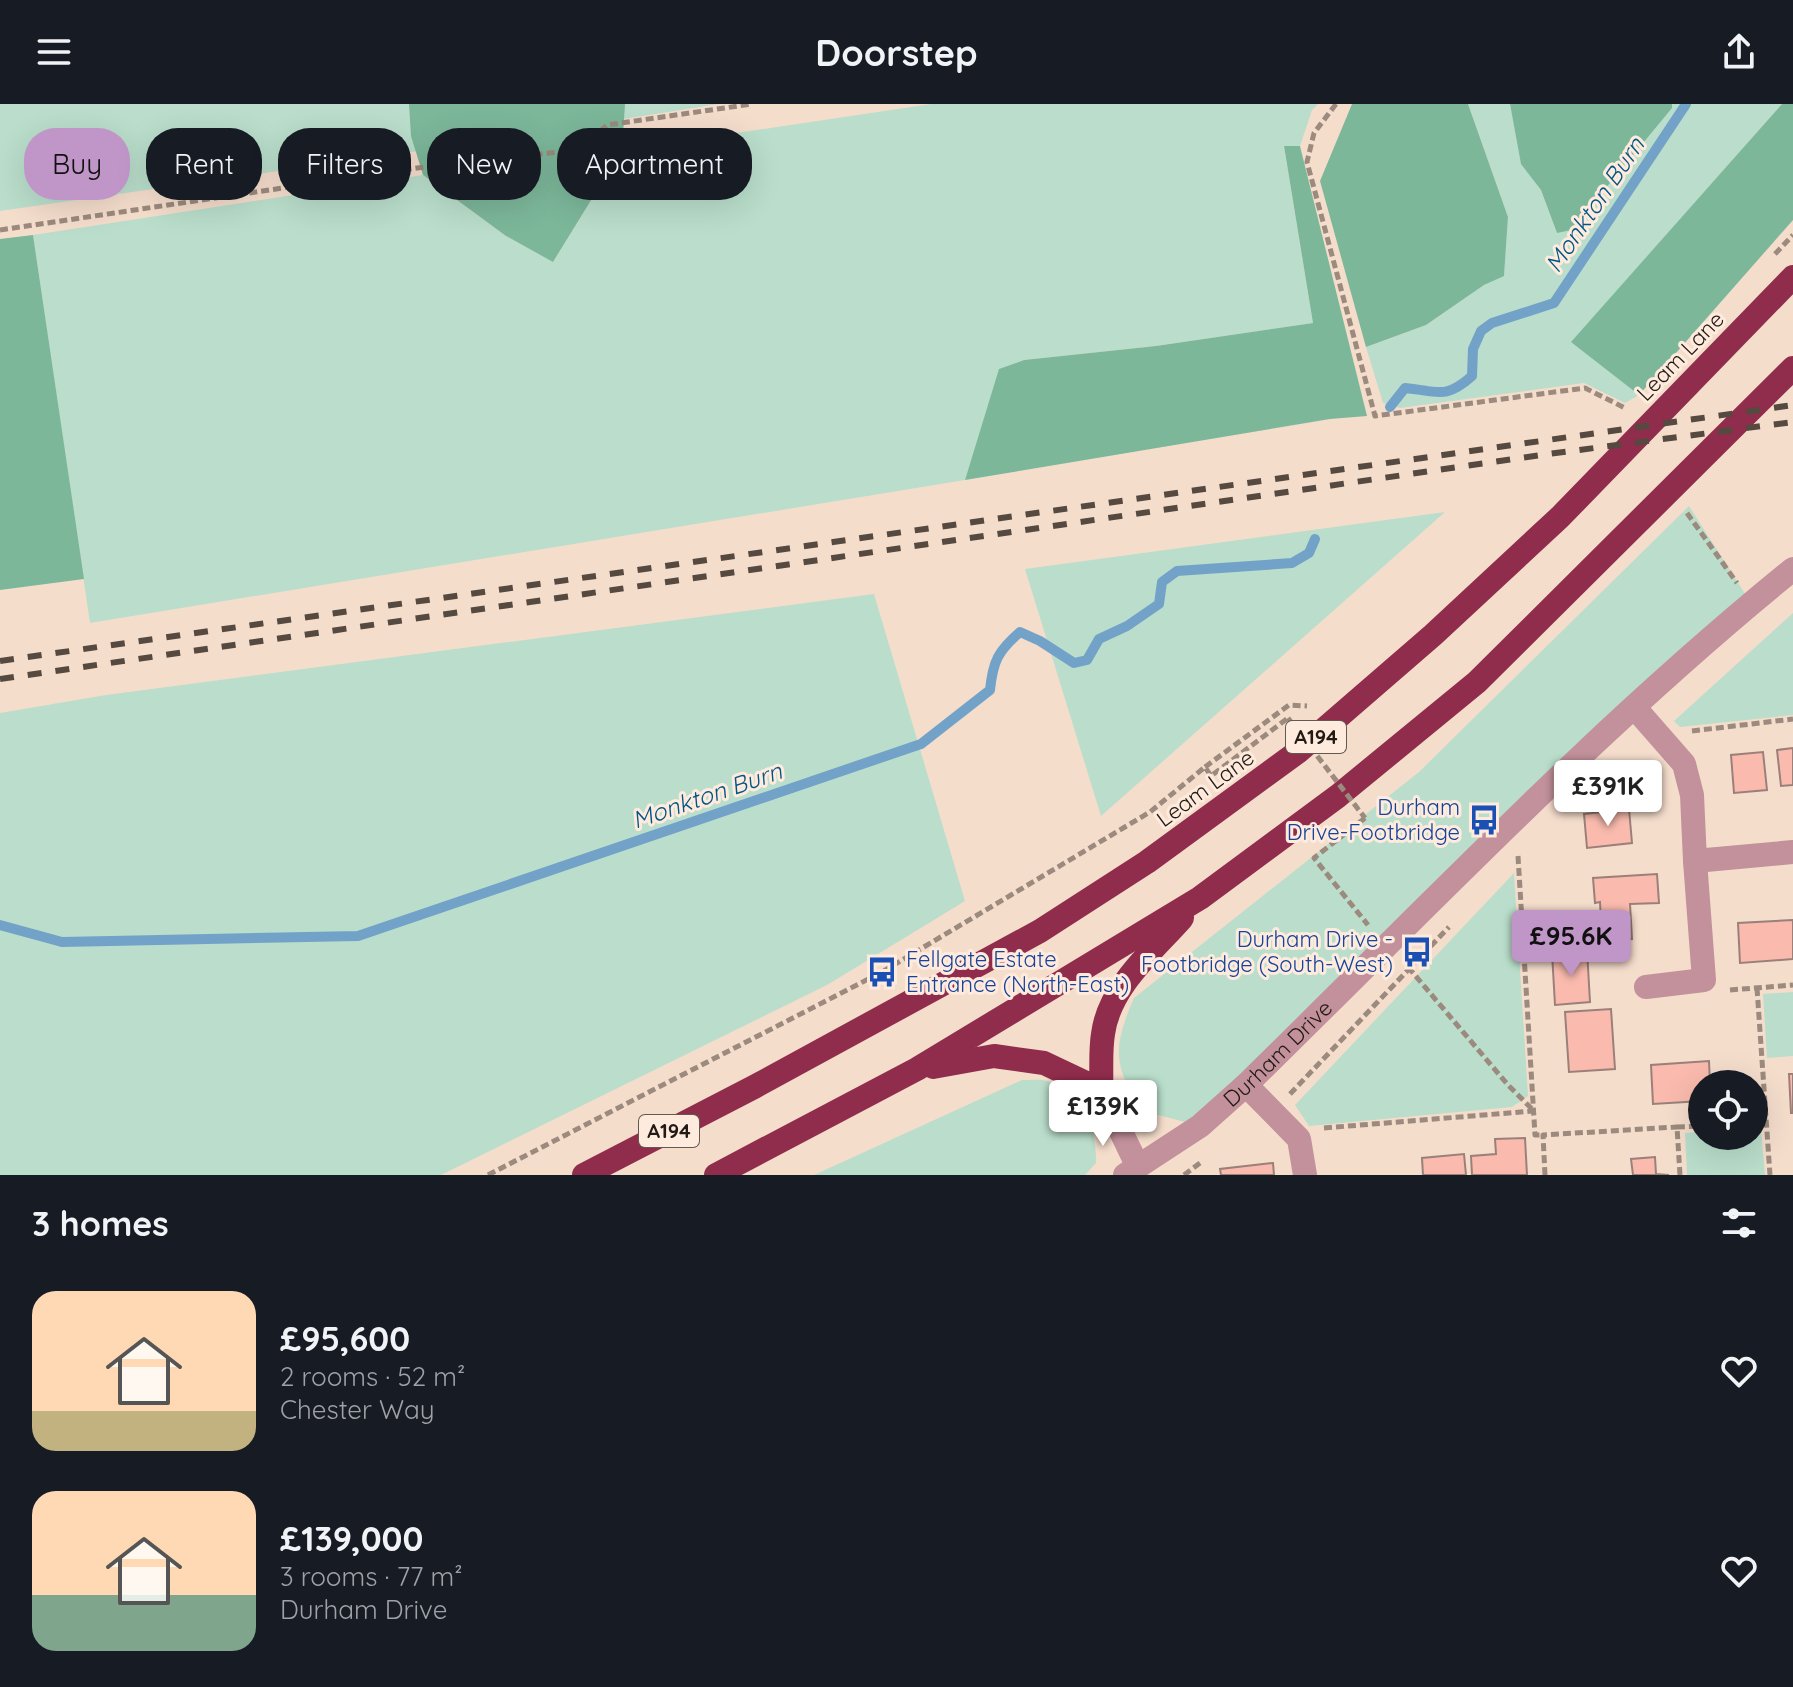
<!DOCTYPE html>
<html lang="en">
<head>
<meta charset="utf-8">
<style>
  :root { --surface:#171b24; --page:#20242c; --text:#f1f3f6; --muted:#9ea1a6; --accent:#c096c8 }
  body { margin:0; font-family:Quicksand,sans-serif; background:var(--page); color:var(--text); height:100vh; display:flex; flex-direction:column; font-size:30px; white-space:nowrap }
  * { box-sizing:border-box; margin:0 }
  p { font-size:26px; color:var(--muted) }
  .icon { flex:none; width:44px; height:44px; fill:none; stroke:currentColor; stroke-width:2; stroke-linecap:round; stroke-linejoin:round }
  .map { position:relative; height:1071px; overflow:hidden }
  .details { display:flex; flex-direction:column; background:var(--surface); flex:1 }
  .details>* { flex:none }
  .top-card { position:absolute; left:24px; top:24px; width:800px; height:72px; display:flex; gap:16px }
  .controls { position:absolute; left:1688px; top:966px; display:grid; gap:16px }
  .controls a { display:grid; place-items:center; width:80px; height:80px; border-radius:50%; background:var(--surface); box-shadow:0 8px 32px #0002; font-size:40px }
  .price { position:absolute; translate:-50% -68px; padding:0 18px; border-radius:8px; background:#fff; color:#222; font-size:26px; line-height:52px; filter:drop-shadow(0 2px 4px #0008) }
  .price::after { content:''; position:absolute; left:50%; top:48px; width:24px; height:18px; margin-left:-12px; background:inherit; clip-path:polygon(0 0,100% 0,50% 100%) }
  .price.current { background:var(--accent); color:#111 }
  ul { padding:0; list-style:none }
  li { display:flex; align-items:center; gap:24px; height:200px; padding:0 32px }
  li span { display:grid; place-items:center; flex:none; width:224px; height:160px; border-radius:24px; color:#555 }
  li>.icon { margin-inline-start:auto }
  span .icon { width:96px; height:96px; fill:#fffc; stroke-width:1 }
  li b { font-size:34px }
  h2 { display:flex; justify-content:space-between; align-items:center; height:96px; padding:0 32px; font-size:34px }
  .tag { padding:0 28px; border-radius:32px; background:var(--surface); box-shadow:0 8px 32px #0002; font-size:28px; line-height:72px }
  .tag.current { background:var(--accent); color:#111 }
  header { display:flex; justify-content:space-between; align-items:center; height:104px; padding:0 32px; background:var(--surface); font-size:36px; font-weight:700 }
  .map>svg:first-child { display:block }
  .green { fill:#badecb }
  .forest { fill:#7cb79a }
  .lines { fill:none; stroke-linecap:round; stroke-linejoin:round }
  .stream { stroke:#73a2c8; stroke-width:10 }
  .building { fill:#fabbae; stroke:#9b807a; stroke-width:2 }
  .path { stroke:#9b8a7d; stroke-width:5; stroke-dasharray:8 4; stroke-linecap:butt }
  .street { stroke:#c2919b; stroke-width:24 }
  .highway { stroke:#902d4c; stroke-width:24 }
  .rail { stroke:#554940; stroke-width:6; stroke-dasharray:14 14; stroke-linecap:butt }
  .path-bridge { stroke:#9b8a7d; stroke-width:5; stroke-dasharray:8 4; stroke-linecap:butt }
  .labels { text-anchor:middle; stroke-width:6; stroke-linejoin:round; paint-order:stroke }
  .shield { fill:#feebdd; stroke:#645950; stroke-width:2 }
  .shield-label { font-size:20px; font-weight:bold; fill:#221a14 }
  .street-label { font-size:22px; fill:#221a14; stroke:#feebdd }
  .transit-label { font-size:22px; fill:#164399; stroke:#feebdd; text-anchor:end }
  .water-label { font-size:24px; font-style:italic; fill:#015686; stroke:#feebdd }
</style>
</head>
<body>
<header><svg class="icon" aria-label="menu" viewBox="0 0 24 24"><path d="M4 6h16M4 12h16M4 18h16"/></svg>Doorstep<svg class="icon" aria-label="share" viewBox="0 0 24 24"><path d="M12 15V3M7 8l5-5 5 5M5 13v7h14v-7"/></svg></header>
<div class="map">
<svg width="1793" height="1071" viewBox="0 0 1793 1071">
  <rect width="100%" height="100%" fill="#f5ddcc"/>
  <!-- green -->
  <g class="green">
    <polygon points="0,0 719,0 418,47 0,107"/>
    <polygon points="931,0 1318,0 1312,6 1300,42 1284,43 1313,219 1156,242 1024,256 1000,265 965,376 90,519 33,131 423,71 506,132 553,158 622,46"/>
    <polygon points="1468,0 1510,0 1521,59 1541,86 1557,129 1672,4 1672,0 1782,0 1572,238 1639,291 1625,299 1584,279 1400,304 1383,299 1366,243 1426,221 1484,181 1504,171 1508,113"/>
    <path d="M1689,402L1751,499L1200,1022L1143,1007C1112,962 1113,943 1134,894L1419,668Z"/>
    <polygon points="1445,408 1101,712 1025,465"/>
    <polygon points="874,490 965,797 827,881 441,1071 0,1071 0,609 106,591"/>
    <polygon points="1793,509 1793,611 1680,623 1674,617"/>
    <polygon points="1514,769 1528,992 1512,1003 1309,1022 1295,1001"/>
    <polygon points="1793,888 1793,952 1767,954 1763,890"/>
    <path d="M1022,976C1030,976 1040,975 1048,977C1085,984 1097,1027 1096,1059L1085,1071H814Z"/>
    <polygon points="1761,1025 1765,1071 1687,1071 1685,1029 1702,1028 1702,1032 1754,1032 1754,1026"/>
  </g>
  <!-- forest -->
  <g class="forest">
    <polygon points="409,0 625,0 622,46 553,158 506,132 423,71 411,32"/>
    <polygon points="1352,0 1468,0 1508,113 1504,172 1484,181 1426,221 1366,243 1320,77"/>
    <polygon points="1510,0 1672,0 1672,4 1571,126 1557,129 1541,86 1521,60"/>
    <polygon points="1782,0 1793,0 1793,116 1639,291 1571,238"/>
    <polygon points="1284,42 1300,42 1367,312 1330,315 965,376 999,265 1024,256 1156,242 1313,219"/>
    <polygon points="33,131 84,475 0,486 0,135"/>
  </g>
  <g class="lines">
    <!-- stream -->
    <g class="stream">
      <path d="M1390,303L1405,284C1438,287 1445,296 1472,272L1473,245L1481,227L1492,219L1554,199L1686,0"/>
      <path d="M0,821L62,838L358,832L921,640L990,586C993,557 998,547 1020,528L1040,537L1074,559L1087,556L1099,535L1127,522L1159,500L1162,478L1177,467L1292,459L1309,449L1315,435"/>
    </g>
  </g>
  <!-- building -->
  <g class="building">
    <polygon points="1793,644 1793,681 1781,682 1777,646"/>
    <polygon points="1763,648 1767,686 1734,689 1731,651"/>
    <polygon points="1629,705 1632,739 1587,744 1584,710"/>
    <polygon points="1657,770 1659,799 1630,800 1632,835 1602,837 1600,798 1595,799 1593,774"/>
    <polygon points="1793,816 1793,855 1740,859 1738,819"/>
    <polygon points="1587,846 1590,898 1555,901 1552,849"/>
    <polygon points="1611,905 1615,965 1569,968 1565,908"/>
    <polygon points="1709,957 1710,980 1702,980 1702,997 1653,1000 1651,961"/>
    <polygon points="1789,970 1793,970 1793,1009 1791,1009"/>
    <polygon points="1525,1034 1527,1071 1472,1071 1471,1052 1496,1050 1495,1035"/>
    <polygon points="1464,1050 1466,1071 1423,1071 1422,1054"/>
    <polygon points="1655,1053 1656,1070 1669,1071 1633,1071 1631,1055"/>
    <polygon points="1273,1059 1274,1071 1221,1071 1220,1065"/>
  </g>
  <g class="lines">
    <!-- path -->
    <g class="path">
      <polyline points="1336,0 1314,29 1307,58 1375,312 1585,284 1627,305"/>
      <polyline points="0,126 417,64 567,47 585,40 607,21 752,0"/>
      <polyline points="1775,150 1793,131"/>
      <polyline points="1687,409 1737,479"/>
      <polyline points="1692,627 1793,615"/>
      <polyline points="1205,663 1289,601 1307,602"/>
      <polyline points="1365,714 1314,754 1368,821"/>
      <polyline points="1518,752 1535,1031 1543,1031"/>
      <polyline points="1408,863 1508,981 1534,1007"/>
      <polyline points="1757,884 1770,1071"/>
      <polyline points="1730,886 1793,881"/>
      <polyline points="1290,990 1449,823"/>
      <polyline points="1754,1020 1767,1019"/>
      <polyline points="1324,1024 1533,1007"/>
      <polyline points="488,1071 882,868 1150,708 1205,663 1211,672 1288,614"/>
      <polyline points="1184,1071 1200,1059"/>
      <polyline points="1545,1071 1543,1031 1677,1023"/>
      <polyline points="1680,1071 1677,1023 1702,1022"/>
    </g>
    <!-- street -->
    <g class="street">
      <polyline points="1635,604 1684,660 1692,691 1695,757 1793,748"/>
      <polyline points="1646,883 1704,876 1695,757"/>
      <polyline points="1246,981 1299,1035 1305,1071"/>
      <polyline points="1101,986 1138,1063"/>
      <path id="s1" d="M1125,1071L1200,1022L1246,981C1425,806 1598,623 1793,465"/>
    </g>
    <!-- highway -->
    <g class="highway">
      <path d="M933,963L994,952L1044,959L1101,986C1102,968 1100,948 1103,930C1109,883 1152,848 1182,814"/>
      <polyline points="584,1071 754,983 1040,827 1147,758 1299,647 1433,531 1560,413 1793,173"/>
      <polyline points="716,1071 917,965 1200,794 1338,692 1477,578 1793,264"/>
    </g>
    <!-- rail -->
    <g class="rail">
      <polyline points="0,557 1793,301"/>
      <polyline points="0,575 1541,351 1793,318"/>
    </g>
    <!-- path-bridge -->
    <polyline class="path-bridge" points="1288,614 1365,714"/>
  </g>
  <!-- icons -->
  <defs>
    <g id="bus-bare" transform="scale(2.4)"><path d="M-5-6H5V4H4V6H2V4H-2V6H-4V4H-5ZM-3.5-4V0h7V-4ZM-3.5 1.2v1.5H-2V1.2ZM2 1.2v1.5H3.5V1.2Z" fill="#1a4fb4" stroke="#feebdd" stroke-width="2.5" paint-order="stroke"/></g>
  </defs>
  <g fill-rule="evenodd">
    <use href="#bus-bare" x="1484" y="716"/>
    <use href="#bus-bare" x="1417" y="848"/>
    <use href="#bus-bare" x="882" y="868"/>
  </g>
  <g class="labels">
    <!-- shield labels -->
    <g class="shield">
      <rect x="1286" y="617" width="60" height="32" rx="6"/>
      <rect x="639" y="1011" width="60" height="32" rx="6"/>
    </g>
    <g class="shield-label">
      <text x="1316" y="640">A194</text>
      <text x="669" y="1034">A194</text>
    </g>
    <!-- street labels -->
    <g class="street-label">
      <text transform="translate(1680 252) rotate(-46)" y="8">Leam Lane</text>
      <text transform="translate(1205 684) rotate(-36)" y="8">Leam Lane</text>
      <text dy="8" stroke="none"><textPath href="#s1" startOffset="196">Durham Drive</textPath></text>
    </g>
    <!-- transit labels -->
    <g class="transit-label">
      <text x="1460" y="711">Durham<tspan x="1460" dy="25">Drive-Footbridge</tspan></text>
      <text x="1393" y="843">Durham Drive -<tspan x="1393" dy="25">Footbridge (South-West)</tspan></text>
      <text x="906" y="863" text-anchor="start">Fellgate Estate<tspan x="906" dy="25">Entrance (North-East)</tspan></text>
    </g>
    <!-- water labels -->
    <g class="water-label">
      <text transform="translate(1595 101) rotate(-56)" y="8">Monkton Burn</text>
      <text transform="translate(707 692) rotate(-19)" y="8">Monkton Burn</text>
    </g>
  </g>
</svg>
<div class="controls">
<a><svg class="icon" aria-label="locate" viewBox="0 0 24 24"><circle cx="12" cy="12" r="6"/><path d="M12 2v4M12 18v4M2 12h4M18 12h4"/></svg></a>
</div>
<b class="price" style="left:1608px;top:724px">£391K</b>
<b class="price current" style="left:1571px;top:874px">£95.6K</b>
<b class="price" style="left:1103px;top:1044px">£139K</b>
<div class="top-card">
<a class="tag current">Buy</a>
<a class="tag">Rent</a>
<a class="tag">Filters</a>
<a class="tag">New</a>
<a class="tag">Apartment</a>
</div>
</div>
<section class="details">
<h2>3 homes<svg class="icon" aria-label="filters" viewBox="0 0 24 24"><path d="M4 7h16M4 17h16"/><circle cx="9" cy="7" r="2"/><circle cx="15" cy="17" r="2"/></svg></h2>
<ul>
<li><span style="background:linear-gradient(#ffd9b3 75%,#c2b280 0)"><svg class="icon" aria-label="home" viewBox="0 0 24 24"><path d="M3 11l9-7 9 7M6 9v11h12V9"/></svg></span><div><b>£95,600</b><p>2 rooms · 52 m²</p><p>Chester Way</p></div><svg class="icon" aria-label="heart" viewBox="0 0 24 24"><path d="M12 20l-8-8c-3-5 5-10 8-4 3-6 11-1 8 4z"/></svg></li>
<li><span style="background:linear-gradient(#ffd9b3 65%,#7fa58c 0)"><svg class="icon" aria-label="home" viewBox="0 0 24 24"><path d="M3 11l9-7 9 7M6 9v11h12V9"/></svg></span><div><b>£139,000</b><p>3 rooms · 77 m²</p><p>Durham Drive</p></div><svg class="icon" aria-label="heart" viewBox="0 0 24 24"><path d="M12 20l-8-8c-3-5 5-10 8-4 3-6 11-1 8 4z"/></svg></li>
</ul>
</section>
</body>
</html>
